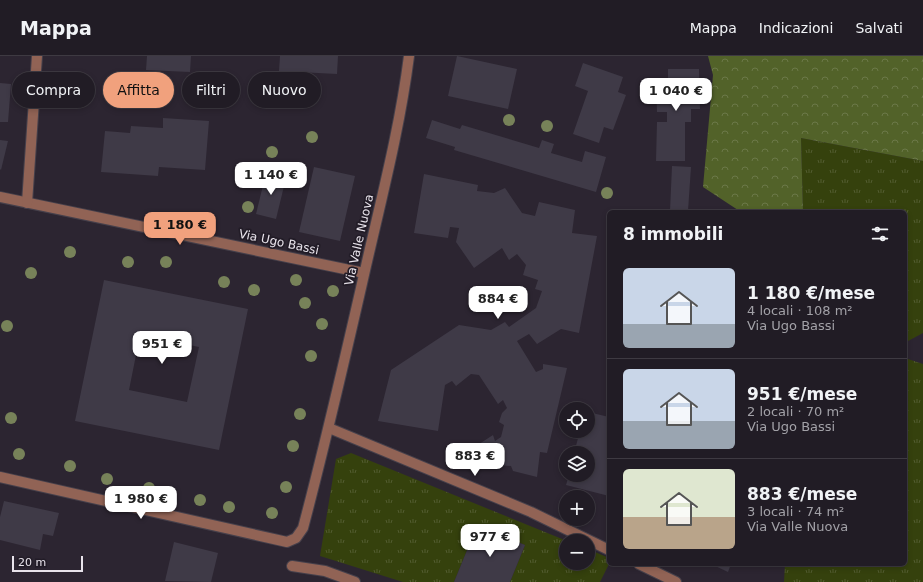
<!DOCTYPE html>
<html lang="it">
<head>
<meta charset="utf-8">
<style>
  :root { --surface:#211c25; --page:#2d2932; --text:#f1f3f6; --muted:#a2a1a7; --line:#3e3a42; --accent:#f1a17d }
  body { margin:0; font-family:"DejaVu Sans",sans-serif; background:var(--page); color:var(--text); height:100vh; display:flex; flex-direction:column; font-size:15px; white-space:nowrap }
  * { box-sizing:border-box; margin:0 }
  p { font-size:13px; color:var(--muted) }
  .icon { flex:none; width:22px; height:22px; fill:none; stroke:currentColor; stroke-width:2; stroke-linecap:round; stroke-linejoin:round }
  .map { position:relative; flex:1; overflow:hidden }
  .details { position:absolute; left:607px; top:154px; width:300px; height:356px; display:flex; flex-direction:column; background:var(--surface); border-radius:6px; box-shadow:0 2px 6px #0003,0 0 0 1px var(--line) }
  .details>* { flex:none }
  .guide { position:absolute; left:12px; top:16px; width:380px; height:36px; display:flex; gap:8px }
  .tools { position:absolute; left:559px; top:346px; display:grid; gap:8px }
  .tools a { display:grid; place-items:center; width:36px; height:36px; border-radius:50%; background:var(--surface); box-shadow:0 2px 6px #0003,0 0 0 1px var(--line); font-size:20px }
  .scale { position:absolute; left:12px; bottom:10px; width:71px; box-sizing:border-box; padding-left:4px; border:2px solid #e8e3eb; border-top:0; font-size:11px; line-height:14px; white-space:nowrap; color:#e8e3eb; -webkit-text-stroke:3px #221c27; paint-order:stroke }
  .price { position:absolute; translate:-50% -34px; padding:0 9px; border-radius:8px; background:#fff; color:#222; font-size:13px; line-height:26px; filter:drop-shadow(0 1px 2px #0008) }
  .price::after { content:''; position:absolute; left:50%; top:24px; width:12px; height:9px; margin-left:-6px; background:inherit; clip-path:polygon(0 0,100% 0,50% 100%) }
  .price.selected { background:var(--accent); color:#111 }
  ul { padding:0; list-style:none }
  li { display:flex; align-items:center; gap:12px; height:100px; padding:0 16px }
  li+li { border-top:1px solid var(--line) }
  li span { display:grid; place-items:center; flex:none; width:112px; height:80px; border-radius:6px; color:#555 }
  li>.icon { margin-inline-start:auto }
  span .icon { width:48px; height:48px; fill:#fffc; stroke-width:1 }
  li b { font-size:17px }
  h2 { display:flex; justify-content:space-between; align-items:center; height:48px; padding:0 16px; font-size:17px }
  .tag { padding:0 14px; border-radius:18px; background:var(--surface); box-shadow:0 2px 6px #0003,0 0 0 1px var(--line); font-size:14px; line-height:36px }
  .tag.selected { background:var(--accent); color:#111 }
  header { display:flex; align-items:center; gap:24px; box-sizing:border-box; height:56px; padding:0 20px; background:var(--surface); border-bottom:1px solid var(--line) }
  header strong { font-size:19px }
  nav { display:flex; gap:22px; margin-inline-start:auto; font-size:14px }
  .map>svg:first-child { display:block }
  .grass { fill:url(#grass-tufts) }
  .forest { fill:url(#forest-crowns) }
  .building { fill:#3f3a47; fill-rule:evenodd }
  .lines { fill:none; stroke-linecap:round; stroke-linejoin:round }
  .minor-casing { stroke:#46404b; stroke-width:12 }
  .minor { stroke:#916355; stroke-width:10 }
  .tree { fill:#778259 }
  .labels { text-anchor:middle; stroke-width:3.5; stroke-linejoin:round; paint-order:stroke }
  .street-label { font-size:12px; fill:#e8e3eb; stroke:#221c27 }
</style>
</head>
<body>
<header>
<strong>Mappa</strong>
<nav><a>Mappa</a><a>Indicazioni</a><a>Salvati</a></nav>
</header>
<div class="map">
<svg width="923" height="526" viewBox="0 0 923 526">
  <defs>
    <pattern id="grass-tufts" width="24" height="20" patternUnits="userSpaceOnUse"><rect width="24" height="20" fill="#35410d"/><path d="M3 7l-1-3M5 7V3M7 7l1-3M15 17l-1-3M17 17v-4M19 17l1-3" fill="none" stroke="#525c30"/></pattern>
    <pattern id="forest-crowns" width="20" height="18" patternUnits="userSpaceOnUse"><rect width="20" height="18" fill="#526229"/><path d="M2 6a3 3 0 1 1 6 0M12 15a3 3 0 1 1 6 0" fill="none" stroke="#6b7848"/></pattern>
  </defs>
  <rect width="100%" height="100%" fill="#2c2531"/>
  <!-- grass -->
  <g class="grass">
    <polygon points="801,82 923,105 923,277 908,285 908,303 923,308 923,526 784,526 785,508 905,508 905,156 803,156"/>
    <polygon points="351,397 567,485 566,507 588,507 588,493 609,502 609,508 600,526 510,526 525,489 477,470 454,526 403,526 320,500 336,403"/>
  </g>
  <!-- forest -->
  <polygon class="forest" points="708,0 923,0 923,105 801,82 803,156 741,156 703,131 713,19"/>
  <!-- building -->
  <g class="building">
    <polygon points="147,0 191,0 190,16 146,14"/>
    <polygon points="280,0 338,0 337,18 279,15"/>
    <polygon points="457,0 517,13 508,53 448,40"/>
    <polygon points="583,7 623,21 618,36 626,39 613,74 604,71 599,87 573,78 588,35 575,30"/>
    <polygon points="668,13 699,13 700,53 691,53 691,66 685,66 685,105 656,105 657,66 667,66 667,56 657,56 656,28 668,28"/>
    <polygon points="0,27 11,28 8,66 0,66"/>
    <polygon points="163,62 209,65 205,114 159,111 158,120 101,116 105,75 130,77 131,70 163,72"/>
    <polygon points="432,64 460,73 462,69 539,92 542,84 554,88 551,97 582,106 585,95 606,101 596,136 454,94 455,91 426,82"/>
    <polygon points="0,84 8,85 1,114 0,113"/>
    <polygon points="672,110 691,111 688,155 670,155"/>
    <polygon points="314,111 355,120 340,185 299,176"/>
    <polygon points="266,117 286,122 276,163 256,158"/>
    <polygon points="424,118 478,129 477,135 494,137 505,132 522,157 535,160 539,146 575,154 572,177 597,180 579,277 561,273 537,288 529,278 517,285 536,316 543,313 543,308 567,312 547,397 540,396 537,421 513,415 511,410 495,409 492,403 486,407 476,390 493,379 495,385 501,381 504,369 499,366 502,357 507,352 503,344 498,348 479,319 471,318 456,330 452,325 445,329 438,375 378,365 391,314 459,269 491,274 505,266 509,271 536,252 542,235 535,233 538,224 523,219 526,209 517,198 509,204 502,192 474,212 456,186 459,172 450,171 448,182 414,177"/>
    <path d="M104,224L248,253L219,394L75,365ZM140,279L199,291L187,346L129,334Z"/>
    <polygon points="588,356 609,361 609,440 566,429 569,419 588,419 588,397 574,397 580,375 588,375"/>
    <polygon points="4,445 59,457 53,480 43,478 40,494 0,484 0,461"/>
    <polygon points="477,470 525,489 510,526 454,526"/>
    <polygon points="174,486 218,497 211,526 165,525"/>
    <polygon points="711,508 731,508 728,516"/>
  </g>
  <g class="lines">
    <!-- minor casing -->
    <g class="minor-casing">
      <g id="minor">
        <polyline points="0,141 364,217"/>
        <polyline points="27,147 37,0"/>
        <polyline points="329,372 531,456 609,494"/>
        <path d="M0,421L287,486L296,482L303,472C326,385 346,298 366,210C382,140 400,71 409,0"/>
        <polyline points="639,508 676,526"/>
        <polyline points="292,510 325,515 355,526"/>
      </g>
    </g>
    <!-- minor -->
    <use href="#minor" class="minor"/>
  </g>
  <!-- trees -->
  <g class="tree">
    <circle cx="509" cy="64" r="6"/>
    <circle cx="547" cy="70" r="6"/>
    <circle cx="312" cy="81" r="6"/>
    <circle cx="272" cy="96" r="6"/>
    <circle cx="253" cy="121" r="6"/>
    <circle cx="607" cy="137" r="6"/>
    <circle cx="248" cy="151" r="6"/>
    <circle cx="70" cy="196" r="6"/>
    <circle cx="128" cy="206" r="6"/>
    <circle cx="166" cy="206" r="6"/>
    <circle cx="31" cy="217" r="6"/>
    <circle cx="296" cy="224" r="6"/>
    <circle cx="224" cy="226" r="6"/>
    <circle cx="254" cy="234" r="6"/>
    <circle cx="333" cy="235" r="6"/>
    <circle cx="508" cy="236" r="6"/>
    <circle cx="305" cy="247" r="6"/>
    <circle cx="322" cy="268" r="6"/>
    <circle cx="7" cy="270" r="6"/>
    <circle cx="311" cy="300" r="6"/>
    <circle cx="300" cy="358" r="6"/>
    <circle cx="11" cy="362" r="6"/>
    <circle cx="293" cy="390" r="6"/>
    <circle cx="19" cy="398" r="6"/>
    <circle cx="70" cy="410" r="6"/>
    <circle cx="107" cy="423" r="6"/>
    <circle cx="286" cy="431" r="6"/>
    <circle cx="149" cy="432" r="6"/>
    <circle cx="200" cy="444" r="6"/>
    <circle cx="229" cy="451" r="6"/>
    <circle cx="272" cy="457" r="6"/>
  </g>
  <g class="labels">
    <!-- street labels -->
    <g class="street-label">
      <text transform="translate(359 184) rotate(-77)" y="4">Via Valle Nuova</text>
      <text transform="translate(279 186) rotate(12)" y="4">Via Ugo Bassi</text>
    </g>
  </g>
</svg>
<div class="tools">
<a><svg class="icon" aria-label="locate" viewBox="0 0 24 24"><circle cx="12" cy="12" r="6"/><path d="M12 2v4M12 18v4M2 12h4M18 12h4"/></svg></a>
<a><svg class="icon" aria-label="layers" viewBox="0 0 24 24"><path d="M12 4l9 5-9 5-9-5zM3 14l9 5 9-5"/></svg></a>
<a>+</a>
<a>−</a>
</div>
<div class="scale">20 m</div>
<b class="price" style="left:676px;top:56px">1 040 €</b>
<b class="price" style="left:271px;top:140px">1 140 €</b>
<b class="price selected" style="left:180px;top:190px">1 180 €</b>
<b class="price" style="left:498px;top:264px">884 €</b>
<b class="price" style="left:162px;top:309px">951 €</b>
<b class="price" style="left:475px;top:421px">883 €</b>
<b class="price" style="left:141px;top:464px">1 980 €</b>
<b class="price" style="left:490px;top:502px">977 €</b>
<div class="guide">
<a class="tag">Compra</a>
<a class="tag selected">Affitta</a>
<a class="tag">Filtri</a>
<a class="tag">Nuovo</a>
</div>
<section class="details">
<h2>8 immobili<svg class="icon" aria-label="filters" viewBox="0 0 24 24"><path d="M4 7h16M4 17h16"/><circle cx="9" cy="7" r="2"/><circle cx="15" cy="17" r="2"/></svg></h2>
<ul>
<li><span style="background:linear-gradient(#c9d6e8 70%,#9aa5b1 0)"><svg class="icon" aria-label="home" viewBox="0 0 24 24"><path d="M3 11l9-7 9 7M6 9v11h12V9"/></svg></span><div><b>1 180 €/mese</b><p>4 locali · 108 m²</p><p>Via Ugo Bassi</p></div></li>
<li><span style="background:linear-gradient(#c9d6e8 65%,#9aa5b1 0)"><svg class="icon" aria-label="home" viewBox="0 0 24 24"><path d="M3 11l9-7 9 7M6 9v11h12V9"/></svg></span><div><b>951 €/mese</b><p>2 locali · 70 m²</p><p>Via Ugo Bassi</p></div></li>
<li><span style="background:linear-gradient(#dfe7d0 60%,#b9a48a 0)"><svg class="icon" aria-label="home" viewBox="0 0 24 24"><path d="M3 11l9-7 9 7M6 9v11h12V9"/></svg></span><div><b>883 €/mese</b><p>3 locali · 74 m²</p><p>Via Valle Nuova</p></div></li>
</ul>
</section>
</div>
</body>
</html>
